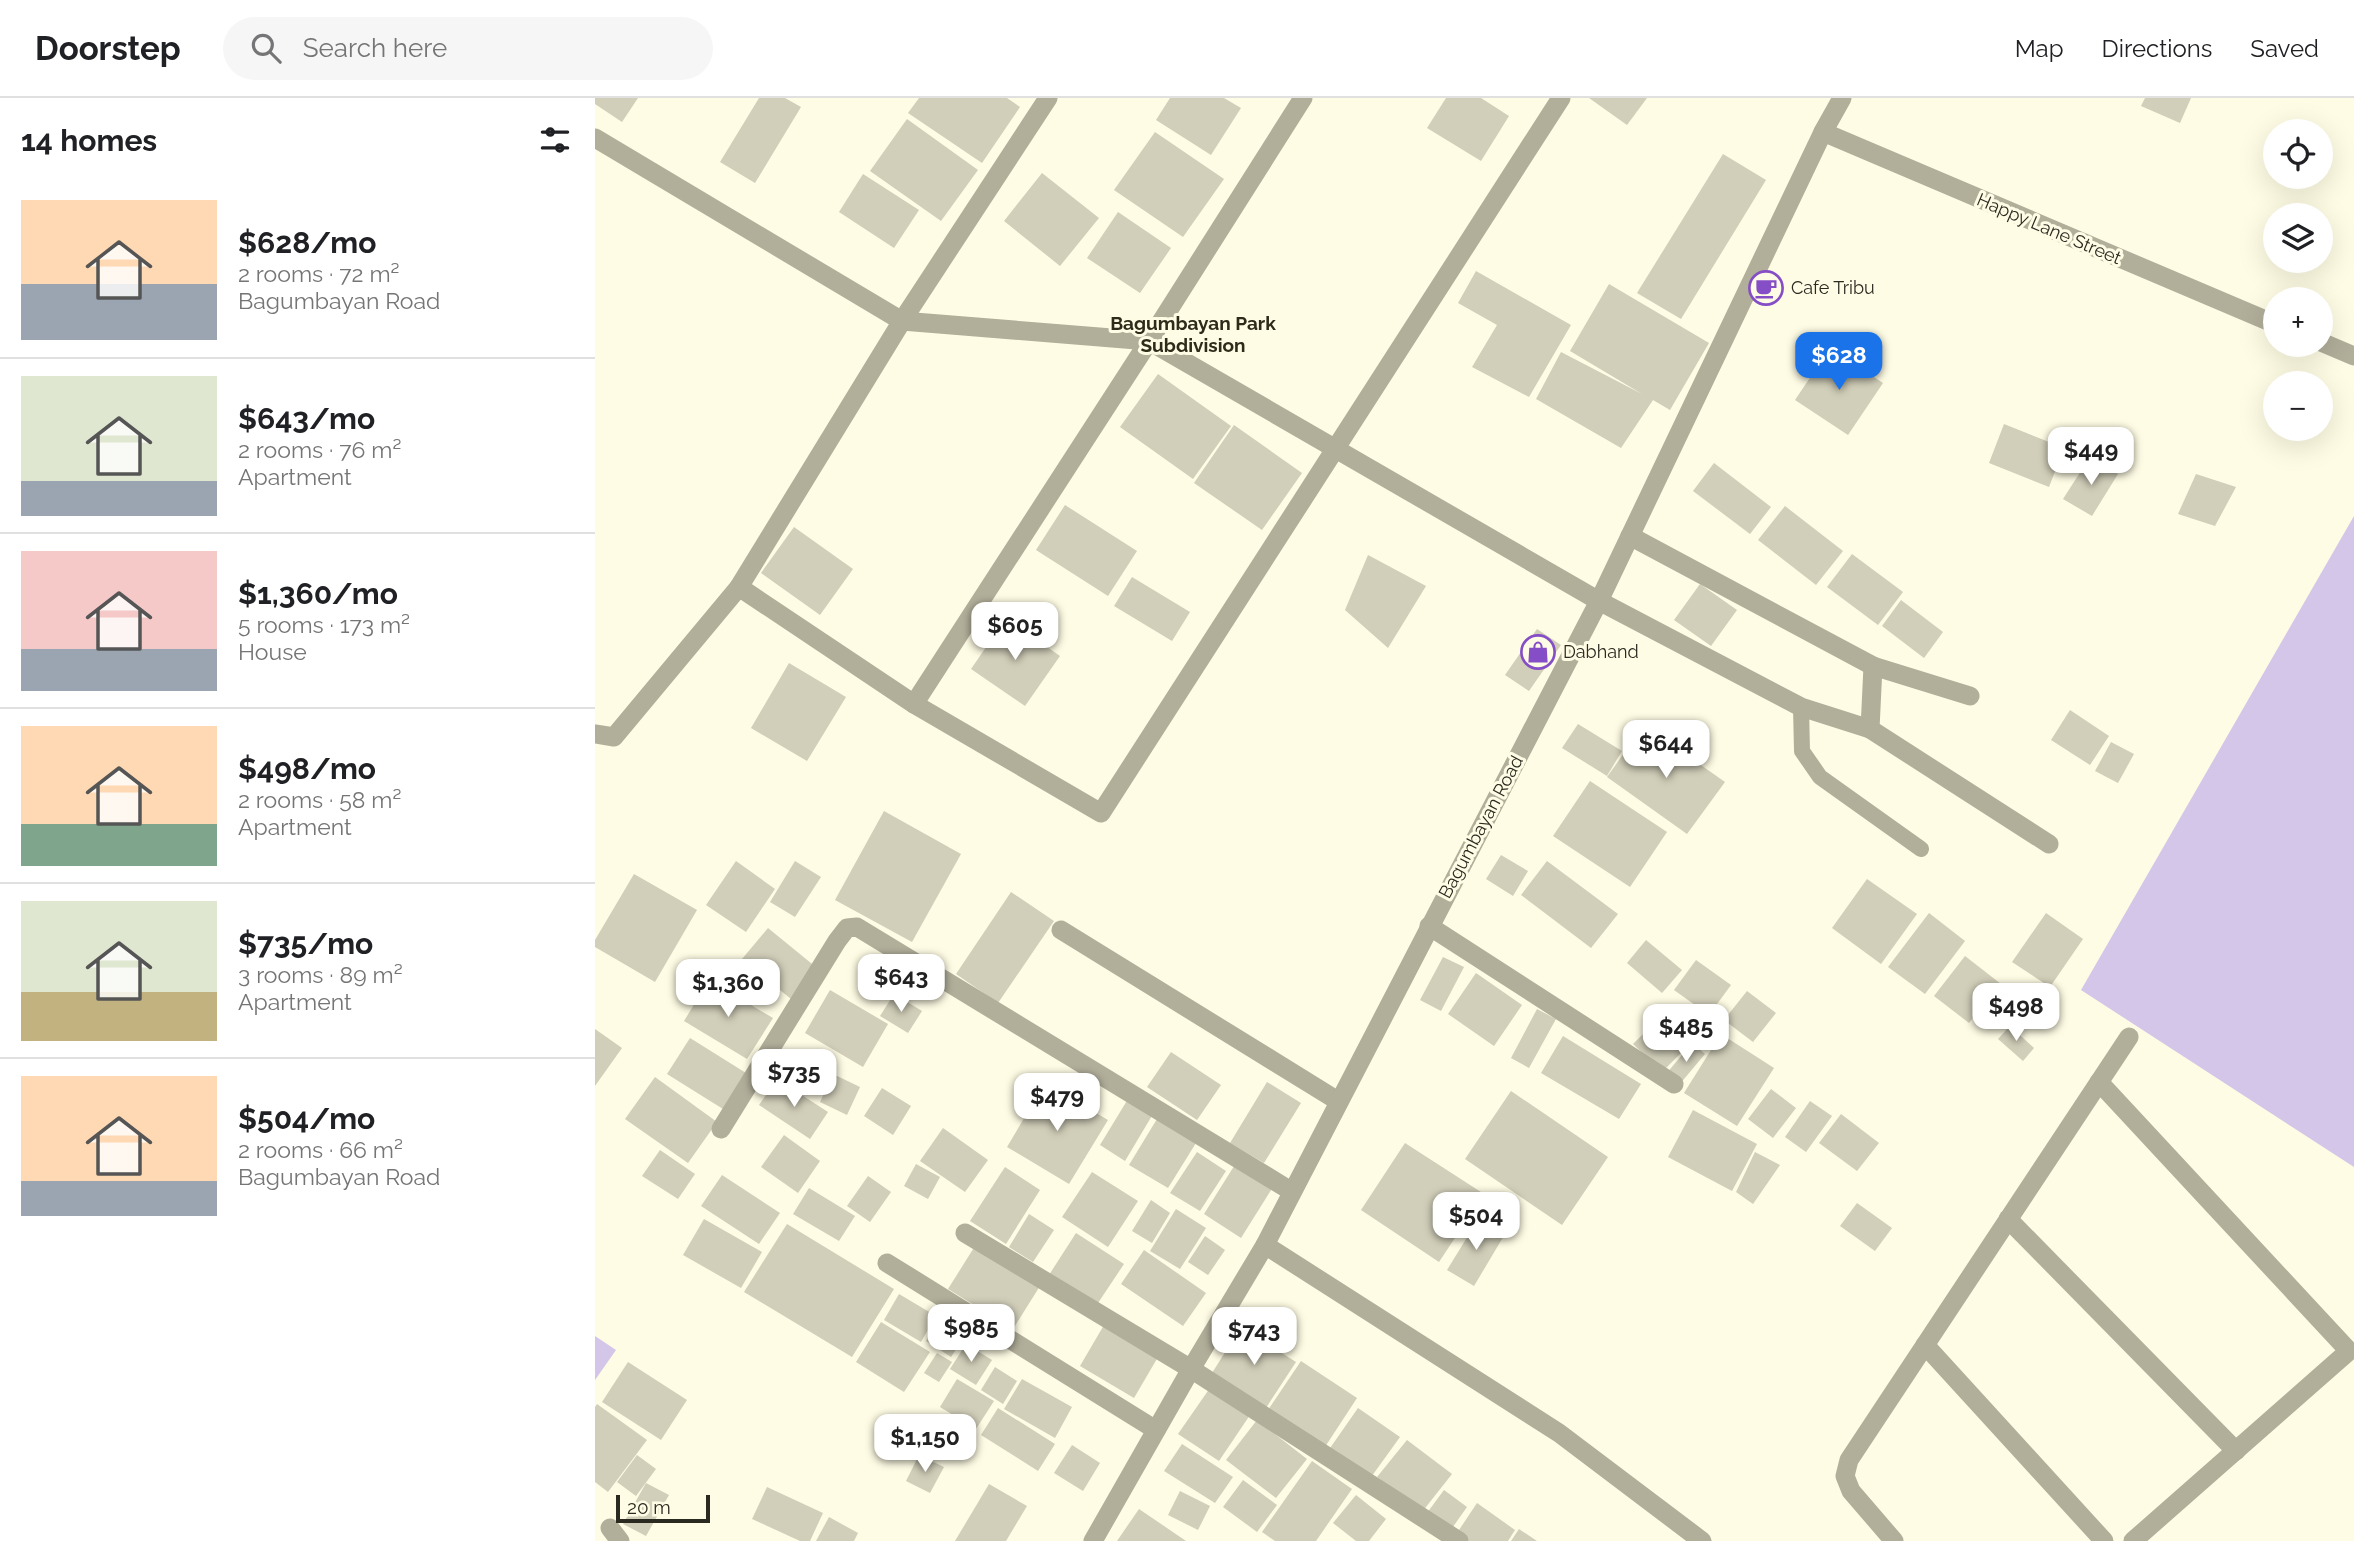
<!DOCTYPE html>
<html lang="en">
<head>
<meta charset="utf-8">
<style>
  :root { --surface:#fff; --page:#f6f6f6; --text:#202124; --muted:#757577; --line:#e0e0e0; --accent:#1a73e8 }
  body { margin:0; font-family:Raleway,sans-serif; background:var(--page); color:var(--text); height:100vh; display:flex; flex-direction:column; font-size:26px; white-space:nowrap }
  * { box-sizing:border-box; margin:0 }
  p { font-size:23px; color:var(--muted) }
  .icon { flex:none; width:38px; height:38px; fill:none; stroke:currentColor; stroke-width:2; stroke-linecap:round; stroke-linejoin:round }
  .map { position:relative; flex:1; overflow:hidden }
  .panel { display:flex; flex-direction:column; background:var(--surface); width:595px }
  .panel>* { flex:none }
  .tools { position:absolute; left:1668px; top:21px; display:grid; gap:14px }
  .tools a { display:grid; place-items:center; width:70px; height:70px; border-radius:50%; background:var(--surface); box-shadow:0 7px 28px #0002; font-size:35px }
  .scale { position:absolute; left:21px; bottom:18px; width:94px; box-sizing:border-box; padding-left:7px; border:4px solid #2b2a21; border-top:0; font-size:19px; line-height:24px; white-space:nowrap; color:#2b2a21; -webkit-text-stroke:5px #fffce5; paint-order:stroke }
  .price { position:absolute; translate:-50% -60px; padding:0 16px; border-radius:14px; background:#fff; color:#222; font-size:23px; line-height:46px; filter:drop-shadow(0 2px 4px #0008) }
  .price::after { content:''; position:absolute; left:50%; top:42px; width:21px; height:16px; margin-left:-10px; background:inherit; clip-path:polygon(0 0,100% 0,50% 100%) }
  .price.active { background:var(--accent); color:#fff }
  ul { padding:0; list-style:none }
  li { display:flex; align-items:center; gap:21px; height:175px; padding:0 21px }
  li+li { border-top:2px solid var(--line) }
  li span { display:grid; place-items:center; flex:none; width:196px; height:140px; border-radius:0px; color:#555 }
  li>.icon { margin-inline-start:auto }
  span .icon { width:84px; height:84px; fill:#fffc; stroke-width:1 }
  li b { font-size:30px }
  h2 { display:flex; justify-content:space-between; align-items:center; height:84px; padding:0 21px; font-size:30px }
  header { display:flex; align-items:center; gap:42px; box-sizing:border-box; height:98px; padding:0 35px; background:var(--surface); border-bottom:2px solid var(--line) }
  header strong { font-size:33px }
  nav { display:flex; gap:38px; margin-inline-start:auto; font-size:24px }
  .search { width:490px; height:63px; background:var(--page); display:flex; align-items:center; gap:18px; box-sizing:border-box; padding:0 24px; border-radius:38px; color:var(--muted); font-size:26px }
  main { display:flex; flex:1; min-height:0 }
  .map>svg:first-child { display:block }
  .green { fill:#d3c6e9 }
  .building { fill:#d1ceb9 }
  .lines { fill:none; stroke-linecap:round; stroke-linejoin:round }
  .service { stroke:#b1ae9a; stroke-width:16 }
  .minor { stroke:#b1ae9a; stroke-width:19 }
  .tertiary { stroke:#b1ae9a; stroke-width:19 }
  .labels { text-anchor:middle; stroke-width:6; stroke-linejoin:round; paint-order:stroke }
  .street-label { font-size:18px; fill:#2b2a21; stroke:#fffce5 }
  .poi-label { font-size:18px; fill:#2b2a21; stroke:#fffce5; text-anchor:start }
  .neighbourhood-label { font-size:19px; font-weight:bold; fill:#2d2b19; stroke:#fffce5 }
</style>
</head>
<body>
<header>
<strong>Doorstep</strong>
<div class="search"><svg class="icon" aria-label="search" viewBox="0 0 24 24"><circle cx="10" cy="10" r="6"/><path d="M15 15l6 6"/></svg>Search here</div>
<nav><a>Map</a><a>Directions</a><a>Saved</a></nav>
</header>
<main>
<section class="panel">
<h2>14 homes<svg class="icon" aria-label="filters" viewBox="0 0 24 24"><path d="M4 7h16M4 17h16"/><circle cx="9" cy="7" r="2"/><circle cx="15" cy="17" r="2"/></svg></h2>
<ul>
<li><span style="background:linear-gradient(#ffd9b3 60%,#9aa5b1 0)"><svg class="icon" aria-label="home" viewBox="0 0 24 24"><path d="M3 11l9-7 9 7M6 9v11h12V9"/></svg></span><div><b>$628/mo</b><p>2 rooms · 72 m²</p><p>Bagumbayan Road</p></div></li>
<li><span style="background:linear-gradient(#dfe7d0 75%,#9aa5b1 0)"><svg class="icon" aria-label="home" viewBox="0 0 24 24"><path d="M3 11l9-7 9 7M6 9v11h12V9"/></svg></span><div><b>$643/mo</b><p>2 rooms · 76 m²</p><p>Apartment</p></div></li>
<li><span style="background:linear-gradient(#f6c9c9 70%,#9aa5b1 0)"><svg class="icon" aria-label="home" viewBox="0 0 24 24"><path d="M3 11l9-7 9 7M6 9v11h12V9"/></svg></span><div><b>$1,360/mo</b><p>5 rooms · 173 m²</p><p>House</p></div></li>
<li><span style="background:linear-gradient(#ffd9b3 70%,#7fa58c 0)"><svg class="icon" aria-label="home" viewBox="0 0 24 24"><path d="M3 11l9-7 9 7M6 9v11h12V9"/></svg></span><div><b>$498/mo</b><p>2 rooms · 58 m²</p><p>Apartment</p></div></li>
<li><span style="background:linear-gradient(#dfe7d0 65%,#c2b280 0)"><svg class="icon" aria-label="home" viewBox="0 0 24 24"><path d="M3 11l9-7 9 7M6 9v11h12V9"/></svg></span><div><b>$735/mo</b><p>3 rooms · 89 m²</p><p>Apartment</p></div></li>
<li><span style="background:linear-gradient(#ffd9b3 75%,#9aa5b1 0)"><svg class="icon" aria-label="home" viewBox="0 0 24 24"><path d="M3 11l9-7 9 7M6 9v11h12V9"/></svg></span><div><b>$504/mo</b><p>2 rooms · 66 m²</p><p>Bagumbayan Road</p></div></li>
</ul>
</section>
<div class="map">
<svg width="1759" height="1443" viewBox="0 0 1759 1443">
  <rect width="100%" height="100%" fill="#fffce5"/>
  <!-- green -->
  <g class="green">
    <polygon points="1759,418 1759,1069 1486,892"/>
    <polygon points="0,1238 21,1252 0,1282"/>
  </g>
  <!-- building -->
  <g class="building">
    <polygon points="0,0 43,0 27,24 0,6"/>
    <polygon points="164,0 190,0 206,9 160,85 125,64"/>
    <polygon points="324,0 412,0 425,9 387,65 313,15"/>
    <polygon points="575,0 629,0 646,10 616,57 561,22"/>
    <polygon points="851,0 886,0 914,18 886,63 832,30"/>
    <polygon points="994,0 1052,0 1032,27"/>
    <polygon points="1550,0 1596,0 1585,25 1546,8"/>
    <polygon points="312,21 383,72 346,123 275,73"/>
    <polygon points="560,34 629,81 588,139 519,92"/>
    <polygon points="1128,56 1171,82 1086,221 1042,195"/>
    <polygon points="447,75 504,120 465,168 409,123"/>
    <polygon points="268,76 324,112 299,150 244,114"/>
    <polygon points="523,114 576,150 545,195 492,160"/>
    <polygon points="881,173 976,227 934,299 877,269 902,227 863,205"/>
    <polygon points="1014,186 1114,245 1075,312 1058,302 1026,350 941,301 966,254 1047,296 975,253"/>
    <polygon points="1235,250 1288,285 1253,337 1200,302"/>
    <polygon points="563,276 636,328 598,381 525,329"/>
    <polygon points="1409,326 1469,350 1454,389 1394,365"/>
    <polygon points="639,327 707,375 667,432 599,385"/>
    <polygon points="1495,359 1523,376 1497,418 1468,401"/>
    <polygon points="1119,365 1176,409 1155,436 1098,393"/>
    <polygon points="1601,376 1641,389 1620,428 1583,416"/>
    <polygon points="470,407 542,453 513,498 441,452"/>
    <polygon points="1190,408 1248,453 1221,487 1163,442"/>
    <polygon points="199,429 258,471 225,517 166,475"/>
    <polygon points="1257,456 1308,494 1283,527 1232,489"/>
    <polygon points="773,457 831,488 793,550 750,512"/>
    <polygon points="537,479 595,514 577,543 519,508"/>
    <polygon points="1105,486 1142,512 1116,548 1079,522"/>
    <polygon points="1306,502 1348,534 1329,560 1287,528"/>
    <polygon points="411,520 465,558 430,608 376,571"/>
    <polygon points="942,531 966,547 934,593 910,577"/>
    <polygon points="194,565 251,599 212,663 156,630"/>
    <polygon points="1475,612 1514,638 1495,667 1456,642"/>
    <polygon points="983,626 1027,653 1012,678 967,650"/>
    <polygon points="1049,627 1130,684 1092,736 1012,679"/>
    <polygon points="1516,644 1539,656 1523,685 1500,673"/>
    <polygon points="995,683 1072,734 1035,789 958,738"/>
    <polygon points="289,713 366,756 317,844 240,802"/>
    <polygon points="906,757 933,773 918,798 891,781"/>
    <polygon points="141,763 180,791 151,834 111,807"/>
    <polygon points="200,763 226,779 200,819 175,804"/>
    <polygon points="952,763 1023,816 996,850 926,797"/>
    <polygon points="39,776 102,812 60,884 0,849 0,842"/>
    <polygon points="1272,781 1322,816 1286,866 1237,830"/>
    <polygon points="416,794 459,823 403,905 361,876"/>
    <polygon points="1334,815 1370,843 1330,896 1293,869"/>
    <polygon points="1451,815 1488,841 1455,889 1417,864"/>
    <polygon points="173,830 222,870 196,901 147,861"/>
    <polygon points="1051,842 1087,872 1067,895 1032,865"/>
    <polygon points="1370,858 1406,886 1374,925 1339,898"/>
    <polygon points="848,859 869,869 846,913 825,902"/>
    <polygon points="1101,862 1136,887 1114,917 1079,892"/>
    <polygon points="881,875 927,907 899,948 853,916"/>
    <polygon points="114,882 178,920 152,961 89,923"/>
    <polygon points="235,892 293,926 268,969 210,935"/>
    <polygon points="1152,893 1181,915 1158,944 1129,922"/>
    <polygon points="299,896 327,913 313,935 285,918"/>
    <polygon points="942,911 961,921 934,970 916,960"/>
    <polygon points="1064,920 1093,948 1067,974 1038,946"/>
    <polygon points="1415,928 1439,950 1428,963 1403,941"/>
    <polygon points="0,931 27,950 0,988"/>
    <polygon points="1126,936 1179,970 1142,1028 1089,995"/>
    <polygon points="968,938 1046,986 1024,1021 946,975"/>
    <polygon points="95,940 151,975 128,1011 72,976"/>
    <polygon points="1097,945 1110,956 1084,987 1071,976"/>
    <polygon points="576,954 626,987 602,1022 552,989"/>
    <polygon points="238,976 265,989 252,1017 225,1004"/>
    <polygon points="60,979 122,1024 93,1065 30,1021"/>
    <polygon points="182,981 233,1014 215,1041 164,1007"/>
    <polygon points="672,984 706,1005 669,1065 635,1045"/>
    <polygon points="450,985 513,1022 474,1086 412,1049"/>
    <polygon points="287,990 316,1008 298,1037 269,1018"/>
    <polygon points="1176,991 1201,1010 1178,1040 1153,1021"/>
    <polygon points="916,993 1013,1059 967,1127 870,1061"/>
    <polygon points="533,1001 558,1016 530,1063 505,1047"/>
    <polygon points="1215,1003 1237,1018 1211,1054 1190,1039"/>
    <polygon points="1098,1012 1162,1046 1137,1093 1073,1059"/>
    <polygon points="1246,1016 1284,1045 1262,1073 1224,1045"/>
    <polygon points="562,1021 601,1045 573,1090 534,1067"/>
    <polygon points="348,1030 393,1062 370,1094 325,1063"/>
    <polygon points="189,1037 225,1063 203,1095 166,1069"/>
    <polygon points="810,1045 889,1096 844,1164 766,1112"/>
    <polygon points="65,1052 100,1076 83,1101 47,1078"/>
    <polygon points="602,1054 631,1073 605,1113 575,1095"/>
    <polygon points="1160,1054 1185,1067 1158,1106 1141,1094"/>
    <polygon points="641,1065 678,1089 646,1140 609,1116"/>
    <polygon points="321,1066 345,1079 333,1101 309,1088"/>
    <polygon points="410,1069 445,1092 411,1146 375,1123"/>
    <polygon points="497,1074 543,1103 513,1149 467,1119"/>
    <polygon points="127,1077 185,1115 164,1146 106,1108"/>
    <polygon points="273,1078 296,1094 275,1124 252,1108"/>
    <polygon points="214,1090 260,1118 244,1143 198,1116"/>
    <polygon points="556,1102 575,1115 557,1145 537,1133"/>
    <polygon points="1262,1105 1297,1130 1280,1153 1245,1128"/>
    <polygon points="581,1111 611,1130 585,1171 555,1153"/>
    <polygon points="434,1116 459,1132 438,1164 414,1149"/>
    <polygon points="884,1120 910,1136 879,1188 852,1172"/>
    <polygon points="109,1121 167,1154 146,1190 88,1157"/>
    <polygon points="192,1126 299,1191 257,1259 149,1194"/>
    <polygon points="481,1135 529,1166 501,1208 454,1177"/>
    <polygon points="610,1138 630,1152 613,1177 593,1164"/>
    <polygon points="380,1148 445,1188 418,1231 353,1191"/>
    <polygon points="549,1152 611,1195 588,1228 526,1186"/>
    <polygon points="304,1196 341,1218 326,1244 289,1222"/>
    <polygon points="345,1222 370,1238 356,1259 331,1243"/>
    <polygon points="286,1224 335,1254 309,1294 261,1264"/>
    <polygon points="509,1227 563,1259 539,1300 485,1268"/>
    <polygon points="646,1229 701,1264 671,1310 617,1275"/>
    <polygon points="371,1246 397,1262 381,1287 355,1271"/>
    <polygon points="342,1255 357,1264 344,1284 329,1275"/>
    <polygon points="706,1263 762,1300 728,1352 671,1315"/>
    <polygon points="33,1264 92,1302 66,1342 7,1304"/>
    <polygon points="400,1269 422,1283 408,1306 386,1292"/>
    <polygon points="362,1281 399,1303 381,1331 345,1309"/>
    <polygon points="427,1281 477,1309 460,1340 409,1311"/>
    <polygon points="617,1287 657,1314 624,1363 583,1336"/>
    <polygon points="2,1306 52,1342 13,1394 0,1384 0,1309"/>
    <polygon points="403,1310 460,1346 443,1373 386,1337"/>
    <polygon points="763,1310 805,1339 774,1382 733,1353"/>
    <polygon points="662,1322 712,1361 681,1400 631,1362"/>
    <polygon points="812,1342 857,1376 827,1414 782,1379"/>
    <polygon points="587,1346 638,1379 620,1405 569,1373"/>
    <polygon points="477,1347 505,1365 488,1393 459,1375"/>
    <polygon points="42,1357 61,1371 41,1398 22,1384"/>
    <polygon points="324,1357 349,1369 335,1395 311,1383"/>
    <polygon points="717,1363 757,1391 721,1443 680,1443 667,1434"/>
    <polygon points="648,1382 682,1407 662,1434 628,1409"/>
    <polygon points="51,1385 74,1397 51,1438 28,1426"/>
    <polygon points="394,1386 432,1408 411,1443 360,1443"/>
    <polygon points="172,1389 228,1415 215,1443 205,1443 157,1421"/>
    <polygon points="849,1392 872,1409 855,1433 832,1415"/>
    <polygon points="585,1393 615,1408 603,1432 573,1417"/>
    <polygon points="761,1397 791,1421 774,1443 761,1443 738,1425"/>
    <polygon points="882,1405 920,1432 913,1443 874,1443 862,1435"/>
    <polygon points="544,1411 591,1443 522,1443"/>
    <polygon points="234,1419 263,1435 259,1443 221,1443"/>
    <polygon points="924,1431 942,1443 916,1443"/>
  </g>
  <g class="lines">
    <!-- service -->
    <polyline class="service" points="1206,609 1207,653 1225,679 1326,751"/>
    <!-- minor -->
    <g class="minor">
      <polyline points="1228,34 1680,226"/>
      <polyline points="0,40 307,223 554,243 1004,503 1206,609 1275,631"/>
      <polyline points="1726,244 1759,258"/>
      <polyline points="1035,438 1278,568 1375,598"/>
      <polyline points="144,489 319,606 506,715 966,0"/>
      <polyline points="1278,568 1275,631 1454,746"/>
      <polyline points="319,606 554,243 708,0"/>
      <polyline points="0,636 19,639 144,489 307,223 453,0"/>
      <polyline points="834,828 1079,986"/>
      <polyline points="466,832 743,1003"/>
      <polyline points="1504,984 1754,1253 1538,1443"/>
      <polyline points="126,1031 242,843 252,830 262,829 696,1093"/>
      <polyline points="1413,1121 1641,1353"/>
      <polyline points="370,1135 596,1271 864,1443"/>
      <polyline points="670,1147 964,1335 1107,1443"/>
      <polyline points="292,1165 561,1332"/>
      <polyline points="1330,1247 1509,1443"/>
      <polyline points="15,1430 25,1443"/>
      <polyline points="1299,1443 1256,1393 1250,1378 1254,1362 1534,939"/>
    </g>
    <!-- tertiary -->
    <polyline class="tertiary" points="498,1443 596,1271 670,1147 1004,503 1228,34 1247,0"/>
  </g>
  <!-- icons -->
  <defs>
    <g id="cafe-ring" transform="scale(1.75)"><circle r="9.5" fill="#fffce5" stroke="#864ec6" stroke-width="1.5"/><path d="M-5.5-4.5H6V0H3Q3 3.5 0 3.5H-2.5Q-5.5 3.5-5.5 0ZM3-3.2v2h1.7v-2ZM-6 4.5H4V6H-6Z" fill="#864ec6"/></g>
    <g id="shop-ring" transform="scale(1.75)"><circle r="9.5" fill="#fffce5" stroke="#864ec6" stroke-width="1.5"/><path d="M-5-2.5h2.3a2.7 3.5 0 0 1 5.4 0H5L5.5 6h-11ZM-1.5-2.5h3a1.5 2.3 0 0 0-3 0Z" fill="#864ec6"/></g>
  </defs>
  <g fill-rule="evenodd">
    <use href="#cafe-ring" x="1171" y="190"/>
    <use href="#shop-ring" x="943" y="554"/>
  </g>
  <g class="labels">
    <!-- street labels -->
    <g class="street-label">
      <text transform="translate(1454 131) rotate(23)" y="6">Happy Lane Street</text>
      <text transform="translate(886 729) rotate(-62)" y="6">Bagumbayan Road</text>
    </g>
    <!-- poi labels -->
    <g class="poi-label">
      <text x="1196" y="196">Cafe Tribu</text>
      <text x="968" y="560">Dabhand</text>
    </g>
    <!-- neighbourhood labels -->
    <g class="neighbourhood-label">
      <text x="598" y="232">Bagumbayan Park<tspan x="598" dy="22">Subdivision</tspan></text>
    </g>
  </g>
</svg>
<div class="tools">
<a><svg class="icon" aria-label="locate" viewBox="0 0 24 24"><circle cx="12" cy="12" r="6"/><path d="M12 2v4M12 18v4M2 12h4M18 12h4"/></svg></a>
<a><svg class="icon" aria-label="layers" viewBox="0 0 24 24"><path d="M12 4l9 5-9 5-9-5zM3 14l9 5 9-5"/></svg></a>
<a>+</a>
<a>−</a>
</div>
<div class="scale">20 m</div>
<b class="price active" style="left:1244px;top:294px">$628</b>
<b class="price" style="left:1496px;top:389px">$449</b>
<b class="price" style="left:420px;top:564px">$605</b>
<b class="price" style="left:1071px;top:682px">$644</b>
<b class="price" style="left:306px;top:916px">$643</b>
<b class="price" style="left:133px;top:921px">$1,360</b>
<b class="price" style="left:1421px;top:945px">$498</b>
<b class="price" style="left:1091px;top:966px">$485</b>
<b class="price" style="left:199px;top:1011px">$735</b>
<b class="price" style="left:462px;top:1035px">$479</b>
<b class="price" style="left:881px;top:1154px">$504</b>
<b class="price" style="left:376px;top:1266px">$985</b>
<b class="price" style="left:659px;top:1269px">$743</b>
<b class="price" style="left:330px;top:1376px">$1,150</b>
</div>
</main>
</body>
</html>
